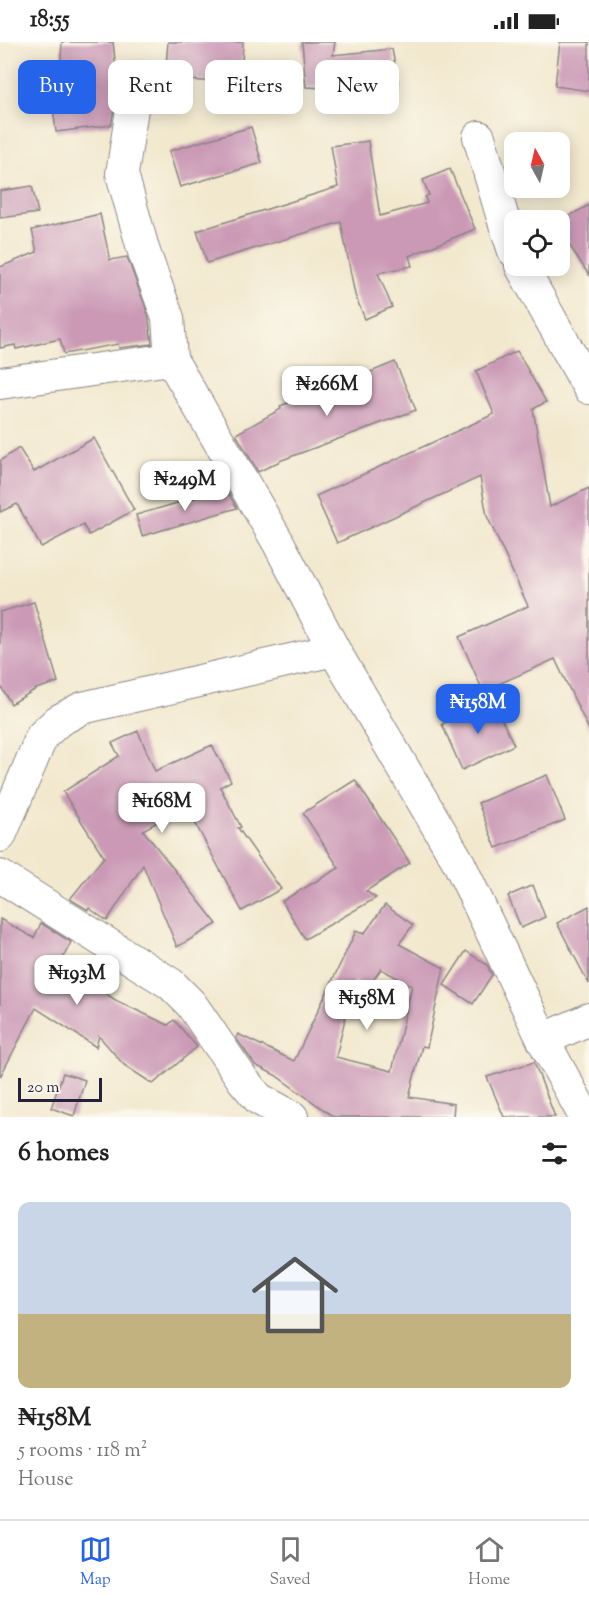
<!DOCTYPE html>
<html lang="en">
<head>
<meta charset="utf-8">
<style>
  :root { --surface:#fff; --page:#f6f6f6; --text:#222; --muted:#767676; --line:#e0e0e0; --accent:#2563eb }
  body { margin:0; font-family:"Sorts Mill Goudy",serif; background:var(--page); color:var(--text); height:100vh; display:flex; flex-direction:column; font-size:22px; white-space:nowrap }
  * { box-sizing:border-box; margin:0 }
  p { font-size:20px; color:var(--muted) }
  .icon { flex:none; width:33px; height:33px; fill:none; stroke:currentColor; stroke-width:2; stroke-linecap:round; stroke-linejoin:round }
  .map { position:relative; height:1075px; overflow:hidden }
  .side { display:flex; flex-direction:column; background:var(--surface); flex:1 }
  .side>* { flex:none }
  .top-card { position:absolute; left:18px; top:18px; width:554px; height:54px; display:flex; gap:12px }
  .needle { width:39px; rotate:352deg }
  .fabs { position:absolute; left:504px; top:90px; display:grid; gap:12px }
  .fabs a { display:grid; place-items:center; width:66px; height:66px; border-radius:12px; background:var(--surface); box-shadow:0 3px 15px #0003; font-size:30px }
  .scale { position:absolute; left:18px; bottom:15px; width:84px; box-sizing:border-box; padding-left:6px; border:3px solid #22223b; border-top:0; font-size:16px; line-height:21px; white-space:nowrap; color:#22223b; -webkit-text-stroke:4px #fbf7ec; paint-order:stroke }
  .price { position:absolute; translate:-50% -51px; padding:0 14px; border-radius:12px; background:#fff; color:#222; font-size:20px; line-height:39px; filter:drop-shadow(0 2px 3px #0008) }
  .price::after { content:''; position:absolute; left:50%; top:36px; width:18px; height:14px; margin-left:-9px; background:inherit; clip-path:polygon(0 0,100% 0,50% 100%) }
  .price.current { background:var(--accent); color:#fff }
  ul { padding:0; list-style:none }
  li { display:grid; align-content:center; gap:12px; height:318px; padding:0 18px }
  li span { display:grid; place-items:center; height:186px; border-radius:12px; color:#555 }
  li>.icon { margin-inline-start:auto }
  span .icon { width:108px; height:108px; fill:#fffc; stroke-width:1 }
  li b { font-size:26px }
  h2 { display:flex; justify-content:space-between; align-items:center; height:72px; padding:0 18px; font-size:26px }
  .chip { padding:0 21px; border-radius:12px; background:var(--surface); box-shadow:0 3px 15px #0003; font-size:21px; line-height:54px }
  .chip.current { background:var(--accent); color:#fff }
  .status { display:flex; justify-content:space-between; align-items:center; height:42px; padding:0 30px; background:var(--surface); direction:ltr }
  .status svg { height:16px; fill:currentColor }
  .tabs { display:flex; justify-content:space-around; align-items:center; height:84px; border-top:2px solid var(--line); background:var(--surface); font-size:16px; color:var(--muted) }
  .tabs a { display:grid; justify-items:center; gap:3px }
  .tabs .current { color:var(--accent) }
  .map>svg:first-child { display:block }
  .building { fill:#cb99b6; fill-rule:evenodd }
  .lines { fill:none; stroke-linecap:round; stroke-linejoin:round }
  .street-casing { stroke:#8a8584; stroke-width:34 }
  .street { stroke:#fff; stroke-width:32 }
</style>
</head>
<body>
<div class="status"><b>18:55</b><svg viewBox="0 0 49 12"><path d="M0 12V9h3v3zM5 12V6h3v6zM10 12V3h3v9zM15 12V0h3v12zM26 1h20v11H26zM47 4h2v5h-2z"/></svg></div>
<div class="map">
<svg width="589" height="1075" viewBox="0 0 589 1075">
  <rect width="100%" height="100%" fill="#fbf7ec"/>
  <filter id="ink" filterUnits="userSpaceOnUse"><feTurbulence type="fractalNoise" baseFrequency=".0167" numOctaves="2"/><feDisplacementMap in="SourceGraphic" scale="12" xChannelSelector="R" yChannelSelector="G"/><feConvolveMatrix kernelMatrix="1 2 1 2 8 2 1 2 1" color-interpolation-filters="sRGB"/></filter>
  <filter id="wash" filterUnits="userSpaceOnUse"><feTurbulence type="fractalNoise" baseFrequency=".008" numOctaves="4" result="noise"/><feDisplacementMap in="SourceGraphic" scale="24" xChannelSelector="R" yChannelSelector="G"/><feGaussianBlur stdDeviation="1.35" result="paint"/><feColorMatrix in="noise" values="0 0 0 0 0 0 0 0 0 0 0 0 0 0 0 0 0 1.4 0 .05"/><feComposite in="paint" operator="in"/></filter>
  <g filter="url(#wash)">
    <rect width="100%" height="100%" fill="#f2e8ce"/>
    <g id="blocks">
      <!-- building -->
      <g class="building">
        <polygon points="62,0 113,0 118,46 111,83 56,90 51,47 59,46"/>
        <polygon points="168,0 243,0 241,41 165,37"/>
        <polygon points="302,0 335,0 333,13 392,7 399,44 364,48 306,45"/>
        <polygon points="560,0 589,0 589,49 555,44"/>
        <polygon points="251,85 262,121 180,145 169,109"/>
        <polygon points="368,99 380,174 427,161 425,155 429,153 423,138 450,127 475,187 409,214 412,224 378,231 392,265 365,277 355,253 341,180 207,221 197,189 338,145 331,104"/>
        <polygon points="32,144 38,171 0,176 0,149"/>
        <polygon points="589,163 589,233 560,189 560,179"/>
        <polygon points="100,172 110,218 127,215 148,272 152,302 119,306 118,302 64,312 60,297 16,307 15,303 0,306 0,225 37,210 32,188"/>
        <polygon points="517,309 546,360 533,367 550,465 589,446 589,688 555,617 483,649 459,595 528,564 487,474 480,435 337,501 316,454 494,372 476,329"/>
        <polygon points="395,320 416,368 282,418 258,430 236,392 281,367 280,364 366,332"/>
        <polygon points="94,396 134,468 89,493 83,483 41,505 17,462 0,470 0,419 19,406 34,430"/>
        <polygon points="226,447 237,466 142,494 136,473"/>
        <polygon points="34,560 58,640 36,647 11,662 0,643 0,570"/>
        <polygon points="492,657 514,703 462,728 442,682"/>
        <polygon points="138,689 155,729 212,703 231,739 220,745 241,785 238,786 281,847 242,869 186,764 143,788 217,882 177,905 143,823 107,879 89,866 88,868 70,857 104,815 63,750 119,714 112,701"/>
        <polygon points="547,733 565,778 496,806 478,761"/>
        <polygon points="355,738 410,821 366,849 376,856 305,897 282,859 339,826 303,771"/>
        <polygon points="533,843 545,875 521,886 508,854"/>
        <path d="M385,863L413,883L399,902L444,926L427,1005L422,1004L409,1055L454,1062L453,1075H334L275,1033L255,1023L236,996L238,992L294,1019L356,889L364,892ZM381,927L412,944L392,1029L336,1015L354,939L368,945Z"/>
        <polygon points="589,864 589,942 557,881"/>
        <polygon points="0,877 34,896 41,881 71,900 60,922 117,959 168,983 174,978 197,1005 153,1042 124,1023 99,994 96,1005 36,966 0,1035"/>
        <polygon points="466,909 487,923 492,933 473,962 444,943"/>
        <polygon points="534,1020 555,1075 504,1075 487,1035"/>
        <polygon points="63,1031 85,1038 74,1074 51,1066"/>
      </g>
    </g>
  </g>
  <g filter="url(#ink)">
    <use href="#blocks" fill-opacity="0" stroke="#8a8584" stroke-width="1.5"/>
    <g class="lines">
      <!-- street casing -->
      <g class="street-casing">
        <g id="street">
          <polyline points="134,54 122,132 144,210 168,276 171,317 278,500 334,608 459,821 543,998 585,1075"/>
          <polyline points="479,95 502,173 514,209"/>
          <polyline points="521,224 589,346"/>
          <polyline points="0,341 171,317"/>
          <polyline points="0,794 42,694 58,679 82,666 334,608"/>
          <polyline points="0,834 171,942 191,962 243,1038 259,1057 292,1075"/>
          <polyline points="543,998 589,977"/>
        </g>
      </g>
      <!-- street -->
      <use href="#street" class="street"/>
    </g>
  </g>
</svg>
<div class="fabs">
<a><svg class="needle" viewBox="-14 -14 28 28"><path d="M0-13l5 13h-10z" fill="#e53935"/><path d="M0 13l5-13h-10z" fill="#767676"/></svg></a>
<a><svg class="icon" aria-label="locate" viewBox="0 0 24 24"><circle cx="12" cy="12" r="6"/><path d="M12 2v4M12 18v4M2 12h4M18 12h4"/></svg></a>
</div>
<div class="scale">20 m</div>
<b class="price" style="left:327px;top:375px">₦266M</b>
<b class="price" style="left:185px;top:470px">₦249M</b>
<b class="price current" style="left:478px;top:693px">₦158M</b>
<b class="price" style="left:162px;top:792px">₦168M</b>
<b class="price" style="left:77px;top:964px">₦193M</b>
<b class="price" style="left:367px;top:989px">₦158M</b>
<div class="top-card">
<a class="chip current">Buy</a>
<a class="chip">Rent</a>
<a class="chip">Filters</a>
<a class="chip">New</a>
</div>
</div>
<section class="side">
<h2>6 homes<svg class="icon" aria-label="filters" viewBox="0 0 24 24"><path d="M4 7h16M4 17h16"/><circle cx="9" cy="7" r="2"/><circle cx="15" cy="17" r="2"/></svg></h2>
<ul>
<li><span style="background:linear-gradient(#c9d6e8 60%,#c2b280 0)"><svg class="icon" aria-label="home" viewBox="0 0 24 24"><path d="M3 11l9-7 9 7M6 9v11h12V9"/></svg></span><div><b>₦158M</b><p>5 rooms · 118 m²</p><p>House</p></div></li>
</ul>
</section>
<nav class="tabs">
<a class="current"><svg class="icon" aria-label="map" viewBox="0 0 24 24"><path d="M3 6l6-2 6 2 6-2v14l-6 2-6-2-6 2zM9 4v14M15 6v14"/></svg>Map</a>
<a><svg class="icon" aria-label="saved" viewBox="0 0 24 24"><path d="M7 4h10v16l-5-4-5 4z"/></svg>Saved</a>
<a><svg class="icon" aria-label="home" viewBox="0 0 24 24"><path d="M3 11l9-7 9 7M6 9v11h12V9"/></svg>Home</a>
</nav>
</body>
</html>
